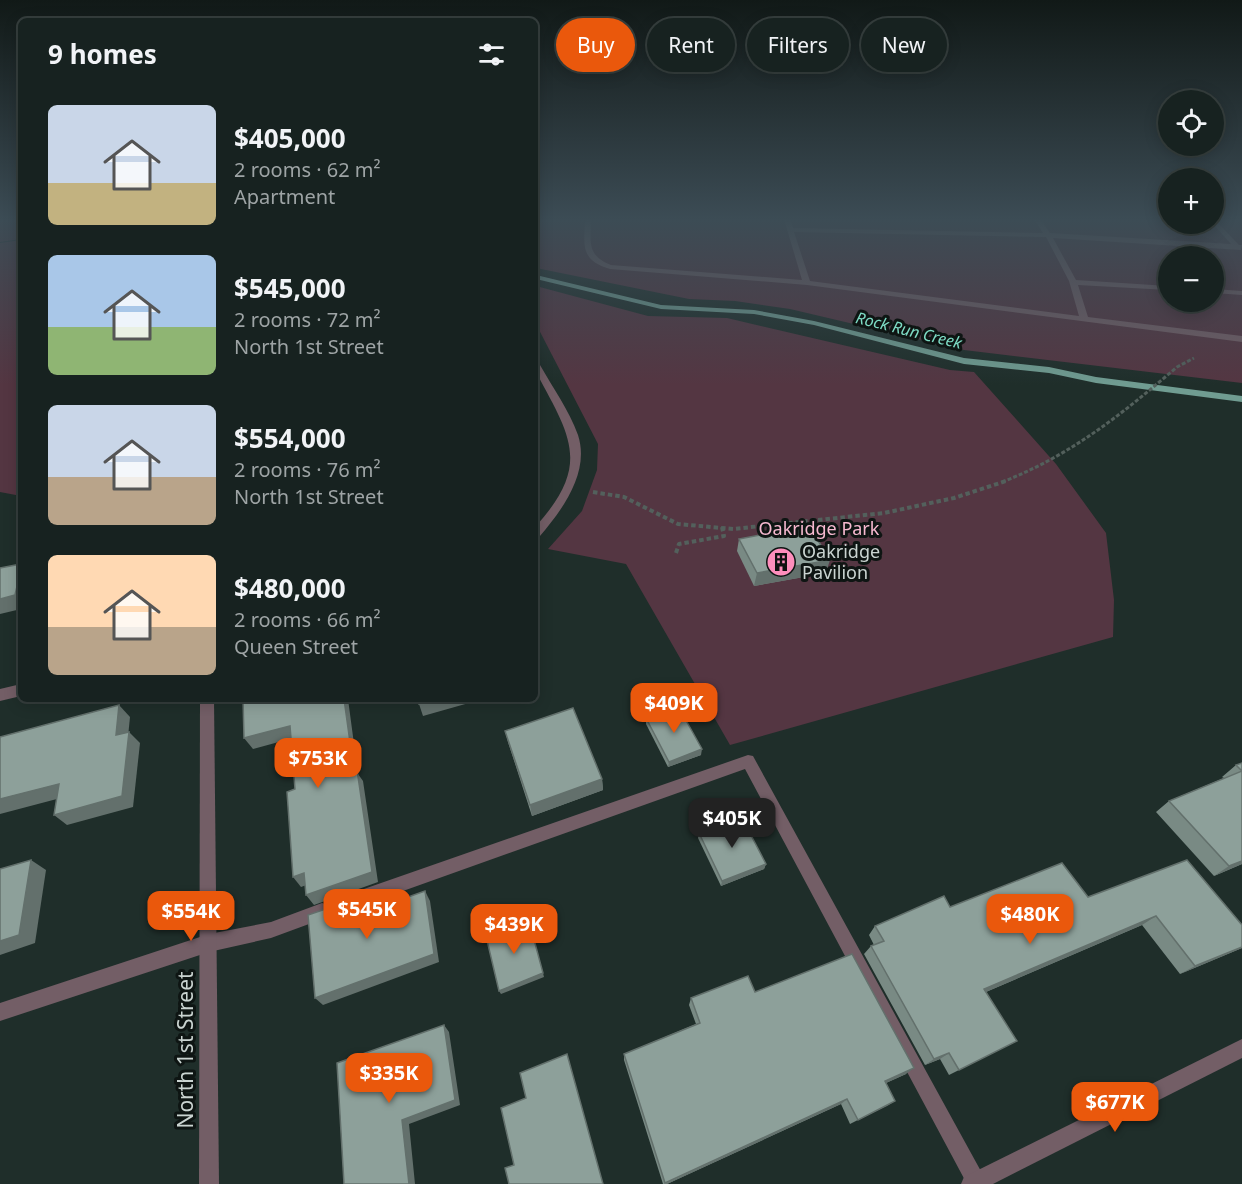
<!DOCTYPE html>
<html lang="en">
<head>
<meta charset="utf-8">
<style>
  :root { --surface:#172220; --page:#242f2d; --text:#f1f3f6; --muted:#9ea4a5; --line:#363f3e; --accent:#ea580c }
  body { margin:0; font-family:"Noto Sans",sans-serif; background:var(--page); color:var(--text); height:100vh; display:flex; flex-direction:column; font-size:22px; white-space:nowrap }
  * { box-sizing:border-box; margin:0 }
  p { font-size:20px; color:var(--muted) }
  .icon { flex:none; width:33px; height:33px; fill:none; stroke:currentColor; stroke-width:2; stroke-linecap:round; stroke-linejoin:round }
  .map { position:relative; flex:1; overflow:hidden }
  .side { position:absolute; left:18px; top:18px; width:520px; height:684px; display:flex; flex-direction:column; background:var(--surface); border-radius:9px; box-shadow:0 3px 15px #0003,0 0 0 2px var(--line) }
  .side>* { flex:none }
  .guide { position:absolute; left:556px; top:18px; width:570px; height:54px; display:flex; gap:12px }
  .controls { position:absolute; left:1158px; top:90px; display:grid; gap:12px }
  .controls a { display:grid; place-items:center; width:66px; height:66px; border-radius:50%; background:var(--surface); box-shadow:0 3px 15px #0003,0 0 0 2px var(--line); font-size:30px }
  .price { position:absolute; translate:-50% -51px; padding:0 14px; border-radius:12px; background:var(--accent); color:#fff; font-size:20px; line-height:39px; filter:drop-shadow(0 2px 3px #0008) }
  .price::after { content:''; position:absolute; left:50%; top:36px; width:18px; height:14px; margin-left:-9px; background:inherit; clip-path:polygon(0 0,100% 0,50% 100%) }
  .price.current { background:#222; color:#fff }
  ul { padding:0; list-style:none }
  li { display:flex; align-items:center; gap:18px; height:150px; padding:0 30px }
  li span { display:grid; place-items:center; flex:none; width:168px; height:120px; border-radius:9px; color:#555 }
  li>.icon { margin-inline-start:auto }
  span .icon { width:72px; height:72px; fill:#fffc; stroke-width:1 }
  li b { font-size:26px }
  h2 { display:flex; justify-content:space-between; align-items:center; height:72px; padding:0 30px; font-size:26px }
  .tag { padding:0 21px; border-radius:27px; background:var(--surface); box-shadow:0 3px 15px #0003,0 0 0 2px var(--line); font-size:21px; line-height:54px }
  .tag.current { background:var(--accent); color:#fff }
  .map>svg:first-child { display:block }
  .green { fill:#543642; fill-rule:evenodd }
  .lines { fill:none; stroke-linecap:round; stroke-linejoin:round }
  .stream { fill:#709c91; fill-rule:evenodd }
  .path-far1 { stroke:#53605c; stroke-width:3; stroke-dasharray:4 2; stroke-linecap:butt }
  .path { stroke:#53605c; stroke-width:4; stroke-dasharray:4.5 3; stroke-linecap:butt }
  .service { fill:#735e66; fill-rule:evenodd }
  .minor { fill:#735e66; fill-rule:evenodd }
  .wall { fill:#798a84 }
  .shaded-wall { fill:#63706c }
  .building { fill:#8da09a; stroke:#63706c; stroke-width:1.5 }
  .labels { text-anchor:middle; stroke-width:6; stroke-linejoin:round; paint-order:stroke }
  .far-water-label { font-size:16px; font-style:italic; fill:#7ddbc4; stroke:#0e1513 }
  .park-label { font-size:18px; fill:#f7b9d0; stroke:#0e1513 }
  .poi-label { font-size:18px; fill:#cad4d1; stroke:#0e1513; text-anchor:start }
  .near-street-label { font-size:21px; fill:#cad4d1; stroke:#0e1513 }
</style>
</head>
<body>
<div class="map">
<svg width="1242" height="1184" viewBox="0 0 1242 1184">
  <rect width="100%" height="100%" fill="#1f2e2a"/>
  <!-- green -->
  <g class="green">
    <polygon points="0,219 21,219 21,239 0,242"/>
    <path d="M536,219H1168V224H1214V219H1242V383L964,350L790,309L735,301L689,299L536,268ZM1168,256H1214V302H1168Z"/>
    <polygon points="21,240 21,496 0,492 0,243"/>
    <polygon points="536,286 648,316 727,318 950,370 974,372 1056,464 1106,533 1114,600 1113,637 730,745 626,564 548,549 582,511 597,470 598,444 536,324"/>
  </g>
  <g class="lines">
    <!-- stream -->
    <polygon class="stream" points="536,275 661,305 754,310 814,321 964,358 1049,367 1096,377 1242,396 1242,402 1096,383 1049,373 964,364 814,325 754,314 661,309 536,279"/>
    <!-- path-far1 -->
    <path class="path-far1" d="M1002,482C1070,456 1122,414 1177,367L1194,358"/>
    <!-- path -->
    <g class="path">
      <polyline points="593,492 624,497 678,524 733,529 884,513 954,498 1006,481"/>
      <polyline points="676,553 679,544 724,536 722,527"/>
    </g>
    <!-- service -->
    <g class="service">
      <path d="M585,219H591C591,242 586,255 611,265L802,280L784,219H790L793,228L1043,233L1034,219H1040L1050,233L1231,244L1213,224L1214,219L1239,245H1242L1241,250L1053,238L1076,280L1168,286V290L1078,285L1088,317L1242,336V342L807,285L610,269C580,260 584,246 585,219ZM794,232L1046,237L1069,281L1079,316L810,281Z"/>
      <polygon points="1214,289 1242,291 1242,295 1214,293"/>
      <polygon points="748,755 753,756 988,1184 967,1184 745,769 361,906 355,904 353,898 355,892 361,890"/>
      <polygon points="322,903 328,905 330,911 328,917 271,938 209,952 0,1021 0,1003 209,934 271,922"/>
    </g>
    <!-- minor -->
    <g class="minor">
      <path d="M536,362L540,365C553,388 569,410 578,435C590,472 563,509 540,536L536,537V526C592,464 570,436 536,372Z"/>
      <polygon points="21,684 21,696 0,701 0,689"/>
      <polygon points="200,699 214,699 219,1184 199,1184"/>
      <polygon points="1242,1039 1242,1058 993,1184 961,1184 964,1177"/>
    </g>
  </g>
  <!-- wall -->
  <g class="wall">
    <polygon points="739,539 826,573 754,586 737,551"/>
    <polygon points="646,718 701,755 668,767 646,724"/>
    <polygon points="505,731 602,779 603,790 532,816 508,742"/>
    <polygon points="1242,763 1242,864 1214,876 1156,812 1169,801 1224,778 1222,777 1236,765"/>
    <polygon points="699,833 766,864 764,869 721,886 698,838"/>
    <polygon points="1088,897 1242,925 1242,948 1180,974 1142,925 986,992 1017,1041 949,1075 940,1059 925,1065 864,954 871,946 874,945 869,935 875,926 950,907"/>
    <polygon points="755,992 906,1074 886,1083 895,1101 850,1124 841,1104 667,1184 663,1184 624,1060 624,1054 696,1024 689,1005 691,998"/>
  </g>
  <!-- shaded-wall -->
  <g class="shaded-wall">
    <polygon points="830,560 826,573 754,586 757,573"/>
    <polygon points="21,569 21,609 0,614 0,599"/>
    <polygon points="344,699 348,699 358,774 363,781 378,882 314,905 306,895 354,771"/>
    <polygon points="438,699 483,699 423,716 419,704"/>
    <polygon points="119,705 130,717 127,747 116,735"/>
    <polygon points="290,726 297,737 253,749 244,738"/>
    <polygon points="129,732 140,743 133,807 67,825 54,815"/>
    <polygon points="702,749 701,755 668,767 669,762"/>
    <polygon points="602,779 603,790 532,816 530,805"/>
    <polygon points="59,784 72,795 0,814 0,799"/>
    <polygon points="31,860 46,870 35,943 0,955 0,941"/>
    <polygon points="1242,861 1242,864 1214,876 1229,866"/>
    <polygon points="766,864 764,869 721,886 722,881"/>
    <polygon points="304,873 312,883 301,887 293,877"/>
    <polygon points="425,891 430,901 439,962 323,1005 315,998"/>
    <polygon points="375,892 381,901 384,917 377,908"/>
    <polygon points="1156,916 1142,925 974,997 984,989"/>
    <polygon points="1242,947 1242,948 1180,974 1195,966"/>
    <polygon points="543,973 544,977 501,994 499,991"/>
    <polygon points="444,1025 449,1032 460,1105 409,1124 415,1184 409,1184 402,1120"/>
    <polygon points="949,1053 940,1059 925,1065 934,1059"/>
    <polygon points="914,1068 906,1074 877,1087 885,1081"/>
    <polygon points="847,1099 841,1104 667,1184 665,1184"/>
    <polygon points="895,1101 887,1106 850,1124 858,1120"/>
  </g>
  <!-- building -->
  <g class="building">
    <polygon points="809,526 830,560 757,573 739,539"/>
    <polygon points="21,564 21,569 15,595 0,599 0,568"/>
    <polygon points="243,699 344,699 354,771 357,770 372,872 306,895 304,873 293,877 287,792 295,789 290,726 244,738"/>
    <polygon points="418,699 438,699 419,704"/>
    <polygon points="119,705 116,735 129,732 122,796 54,815 59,784 0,799 0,737"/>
    <polygon points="678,706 702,749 669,762 646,718"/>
    <polygon points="573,708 602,779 530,805 505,731"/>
    <polygon points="1242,763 1242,771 1236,765"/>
    <polygon points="1242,771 1242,861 1229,866 1169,801"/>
    <polygon points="741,816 766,864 722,881 699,833"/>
    <polygon points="31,860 19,935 0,941 0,869"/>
    <polygon points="1187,860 1242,925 1242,947 1195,966 1156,916 984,989 1017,1041 959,1070 949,1053 934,1059 871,946 884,941 875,926 944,896 950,907 1062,863 1088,897"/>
    <polygon points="425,891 434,954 315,998 308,915 375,892 377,908"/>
    <polygon points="529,921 543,973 499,991 486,936"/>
    <polygon points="852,954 914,1068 885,1081 895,1101 858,1120 847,1099 665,1183 624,1054 700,1023 691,998 748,976 755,992"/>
    <polygon points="444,1025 455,1100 402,1120 409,1184 344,1184 337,1063"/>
    <polygon points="567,1054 603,1184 509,1184 505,1168 514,1165 501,1108 526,1098 520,1073"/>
  </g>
  <!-- sky -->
  <linearGradient id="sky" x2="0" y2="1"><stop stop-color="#111917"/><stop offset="0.57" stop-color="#3c4c55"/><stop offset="1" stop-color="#3c4c55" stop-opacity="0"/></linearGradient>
  <rect width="1242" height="385" fill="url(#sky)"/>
  <!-- icons -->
  <defs>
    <g id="building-disc" transform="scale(1.5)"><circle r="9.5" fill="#fe8ebc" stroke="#0e1513"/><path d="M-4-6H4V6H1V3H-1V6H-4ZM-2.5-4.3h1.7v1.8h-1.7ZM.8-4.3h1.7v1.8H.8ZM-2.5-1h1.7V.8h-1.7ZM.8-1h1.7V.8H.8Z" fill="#111"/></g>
  </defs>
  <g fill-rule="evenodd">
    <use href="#building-disc" x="781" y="562"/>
  </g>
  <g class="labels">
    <!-- far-water labels -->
    <g class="far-water-label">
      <text transform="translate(909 330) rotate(14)" y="6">Rock Run Creek</text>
    </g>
    <!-- park labels -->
    <g class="park-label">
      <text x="819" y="535">Oakridge Park</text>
    </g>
    <!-- poi labels -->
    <g class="poi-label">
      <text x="802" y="558">Oakridge<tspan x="802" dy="21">Pavilion</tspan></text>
    </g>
    <!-- near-street labels -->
    <g class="near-street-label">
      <text transform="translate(186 1050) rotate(-90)" y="7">North 1st Street</text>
    </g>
  </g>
</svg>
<div class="controls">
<a><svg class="icon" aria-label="locate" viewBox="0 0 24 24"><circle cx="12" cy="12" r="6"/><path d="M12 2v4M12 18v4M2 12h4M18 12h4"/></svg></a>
<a>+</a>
<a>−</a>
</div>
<b class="price" style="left:674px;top:734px">$409K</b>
<b class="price" style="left:318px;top:789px">$753K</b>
<b class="price current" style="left:732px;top:849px">$405K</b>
<b class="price" style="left:367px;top:940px">$545K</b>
<b class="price" style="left:191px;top:942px">$554K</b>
<b class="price" style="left:1030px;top:945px">$480K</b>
<b class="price" style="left:514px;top:955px">$439K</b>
<b class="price" style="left:389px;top:1104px">$335K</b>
<b class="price" style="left:1115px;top:1133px">$677K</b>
<div class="guide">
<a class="tag current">Buy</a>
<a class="tag">Rent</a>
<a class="tag">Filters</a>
<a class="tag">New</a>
</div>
<section class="side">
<h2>9 homes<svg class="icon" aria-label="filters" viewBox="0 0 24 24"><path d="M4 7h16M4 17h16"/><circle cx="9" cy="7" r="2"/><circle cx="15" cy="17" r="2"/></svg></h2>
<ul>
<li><span style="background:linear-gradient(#c9d6e8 65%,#c2b280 0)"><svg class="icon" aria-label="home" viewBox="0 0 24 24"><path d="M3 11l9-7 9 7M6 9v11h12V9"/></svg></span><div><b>$405,000</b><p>2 rooms · 62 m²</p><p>Apartment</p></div></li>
<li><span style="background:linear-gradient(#a9c7e8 60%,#8fb573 0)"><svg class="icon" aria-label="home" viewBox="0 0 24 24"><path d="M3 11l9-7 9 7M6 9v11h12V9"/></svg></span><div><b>$545,000</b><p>2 rooms · 72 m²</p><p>North 1st Street</p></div></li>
<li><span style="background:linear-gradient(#c9d6e8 60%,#b9a48a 0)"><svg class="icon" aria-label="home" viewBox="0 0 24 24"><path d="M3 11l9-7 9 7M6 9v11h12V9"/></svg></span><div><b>$554,000</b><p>2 rooms · 76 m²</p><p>North 1st Street</p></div></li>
<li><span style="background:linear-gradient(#ffd9b3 60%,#b9a48a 0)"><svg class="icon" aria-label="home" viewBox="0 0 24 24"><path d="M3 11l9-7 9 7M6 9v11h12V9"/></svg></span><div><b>$480,000</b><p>2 rooms · 66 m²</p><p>Queen Street</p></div></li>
</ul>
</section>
</div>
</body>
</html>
